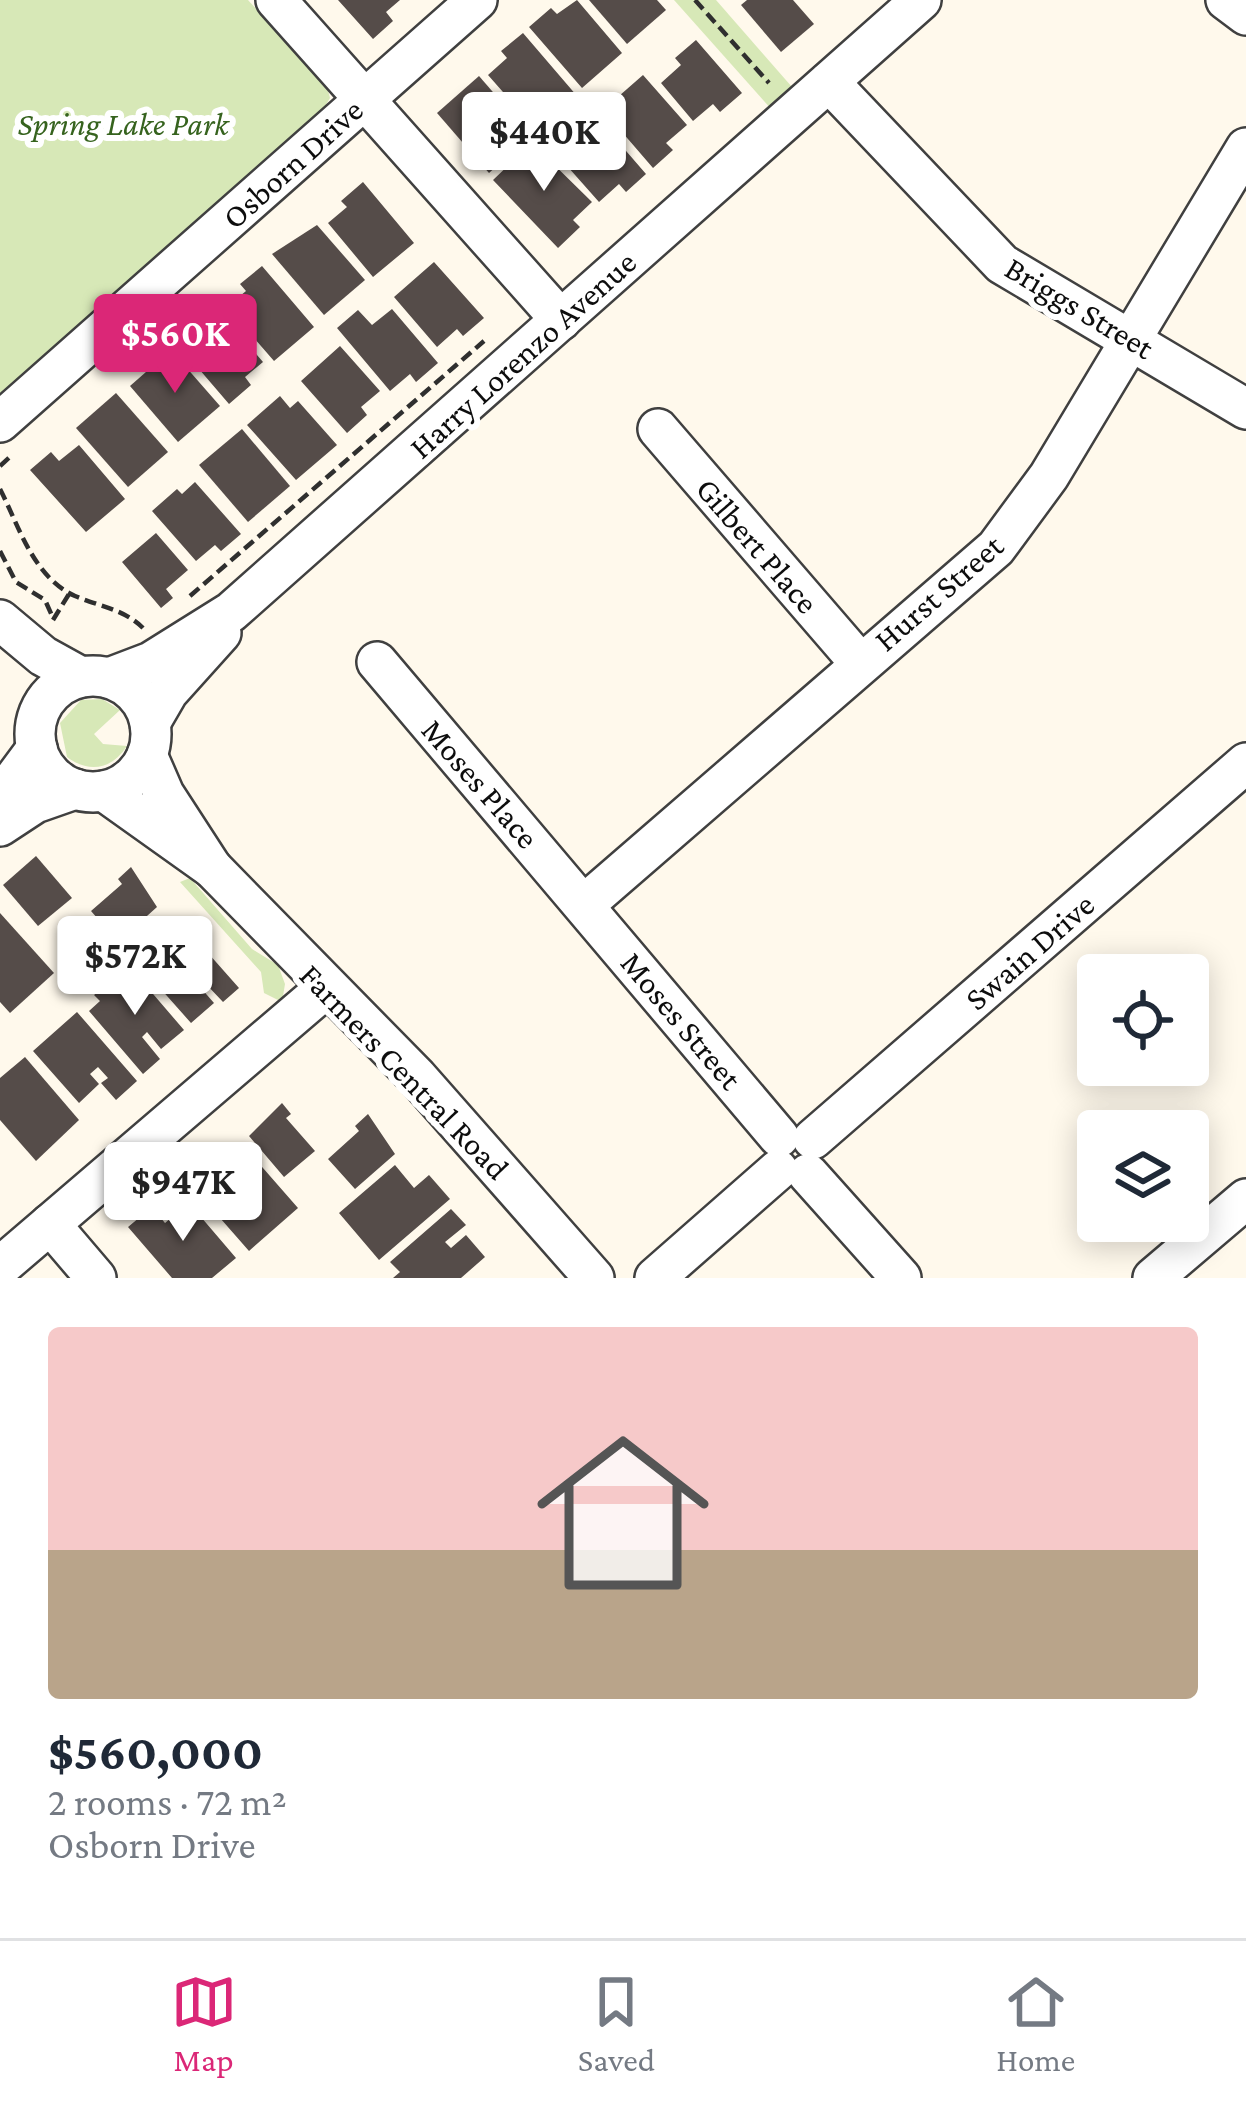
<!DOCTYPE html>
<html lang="en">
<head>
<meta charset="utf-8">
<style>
  :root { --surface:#fff; --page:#f6f6f7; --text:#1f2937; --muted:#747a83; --line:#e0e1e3; --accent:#db2777 }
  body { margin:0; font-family:"Crimson Pro",serif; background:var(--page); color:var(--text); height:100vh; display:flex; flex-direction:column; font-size:45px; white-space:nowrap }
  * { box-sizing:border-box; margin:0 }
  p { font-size:39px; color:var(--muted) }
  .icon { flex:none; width:66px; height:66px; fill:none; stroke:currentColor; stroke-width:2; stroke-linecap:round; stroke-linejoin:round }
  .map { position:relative; height:1278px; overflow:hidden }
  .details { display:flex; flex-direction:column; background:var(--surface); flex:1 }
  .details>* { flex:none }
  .fabs { position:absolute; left:1077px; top:954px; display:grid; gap:24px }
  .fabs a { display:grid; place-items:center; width:132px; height:132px; border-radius:12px; background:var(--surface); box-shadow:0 6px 30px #0003; font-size:60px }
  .price { position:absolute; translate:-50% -102px; padding:0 27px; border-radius:12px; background:#fff; color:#222; font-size:39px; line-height:78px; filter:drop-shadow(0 3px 6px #0008) }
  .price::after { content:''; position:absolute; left:50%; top:72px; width:36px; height:27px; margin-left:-18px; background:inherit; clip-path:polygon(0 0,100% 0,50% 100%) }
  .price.active { background:var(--accent); color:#fff }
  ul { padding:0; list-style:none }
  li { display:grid; align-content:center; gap:24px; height:636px; padding:0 48px }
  li span { display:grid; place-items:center; height:372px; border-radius:12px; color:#555 }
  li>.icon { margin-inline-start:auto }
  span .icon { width:216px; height:216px; fill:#fffc; stroke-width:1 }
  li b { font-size:51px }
  .tab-bar { display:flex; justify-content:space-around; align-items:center; height:168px; border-top:3px solid var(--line); background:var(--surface); font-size:33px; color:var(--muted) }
  .tab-bar a { display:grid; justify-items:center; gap:6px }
  .tab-bar .active { color:var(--accent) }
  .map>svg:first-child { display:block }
  .green { fill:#d7e8b7 }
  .building { fill:#554c49 }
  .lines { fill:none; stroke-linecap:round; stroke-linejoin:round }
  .minor-casing { stroke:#404040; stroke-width:44 }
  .path { stroke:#2f2f2f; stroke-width:4.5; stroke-dasharray:12 6; stroke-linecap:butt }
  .minor { stroke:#fff; stroke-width:39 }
  .labels { text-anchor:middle; stroke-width:12; stroke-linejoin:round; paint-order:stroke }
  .park-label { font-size:33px; font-style:italic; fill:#36631e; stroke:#fff }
  .street-label { font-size:33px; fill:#0d0d0d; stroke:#fff }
</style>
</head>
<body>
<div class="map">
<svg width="1246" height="1278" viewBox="0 0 1246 1278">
  <rect width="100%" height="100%" fill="#fff9ec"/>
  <!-- green -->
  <g class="green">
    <path d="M0,0H248C268,23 327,73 330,98L314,124L291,136L0,397Z"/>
    <polygon points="674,0 716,0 792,87 772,110"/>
    <path d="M102,699L120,710L94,734L103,744L127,746C112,769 90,774 67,757L60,723L81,700Z"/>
    <polygon points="190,878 252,949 278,965 285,984 282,1002 264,993 261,972 180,882"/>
  </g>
  <!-- building -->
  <g class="building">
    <polygon points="338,0 400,0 386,12 393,21 373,39"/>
    <polygon points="577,0 622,53 582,88 529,27 551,8 557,14"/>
    <polygon points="589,0 657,0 666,10 627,44"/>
    <polygon points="747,0 793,0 814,24 781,52 741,5"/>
    <polygon points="523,33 577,96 532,125 488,75 507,58 501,51"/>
    <polygon points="696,40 742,93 720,112 713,104 693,121 661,83 681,65 675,58"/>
    <polygon points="643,75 687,125 666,143 673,150 653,168 603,110"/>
    <polygon points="479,76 531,136 489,173 437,113"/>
    <polygon points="601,122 646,174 626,192 619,184 599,202 560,158"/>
    <polygon points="532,143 592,202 573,220 580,227 558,248 493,180"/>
    <polygon points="363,182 414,243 373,277 328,223 347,207 341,201"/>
    <polygon points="317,225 365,280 324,315 272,254"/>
    <polygon points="434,262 484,318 463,336 457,329 437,347 394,297"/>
    <polygon points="262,266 314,327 274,361 227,307 246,291 240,284"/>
    <polygon points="392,309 438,363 416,382 410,374 390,391 337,328 358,310 372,325"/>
    <polygon points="221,313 263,362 245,377 251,385 229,404 175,341 196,322 203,330"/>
    <polygon points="340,346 380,391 361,407 367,415 347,433 301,381"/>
    <polygon points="171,350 220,406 178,442 130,386"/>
    <polygon points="116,393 168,452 128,487 76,428"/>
    <polygon points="280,396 290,408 298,401 337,445 296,480 247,425"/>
    <polygon points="242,429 290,486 248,522 199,465"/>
    <polygon points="79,445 125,499 86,532 30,470 51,452 59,461"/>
    <polygon points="195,482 241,534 221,551 215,545 196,561 152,511 177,489 182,494"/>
    <polygon points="156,533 188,570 166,589 173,598 161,608 122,562"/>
    <polygon points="36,856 72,898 38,926 3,885"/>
    <polygon points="131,867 157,907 118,942 91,911 122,884 118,879"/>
    <polygon points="0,913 54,973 10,1013 0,1002"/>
    <polygon points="185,927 239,988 223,1002 205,983 200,987 214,1003 191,1023 136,961 169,931 174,937"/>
    <polygon points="129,966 184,1030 161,1049 147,1032 142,1037 160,1059 143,1074 89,1011 100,1001 94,995"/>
    <polygon points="77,1012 137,1081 116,1100 101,1083 108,1078 98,1067 90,1074 99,1084 79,1103 33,1051"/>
    <polygon points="25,1057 79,1120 36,1161 0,1120 0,1078"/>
    <polygon points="282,1103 291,1114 286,1118 315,1151 284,1177 249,1136"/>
    <polygon points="368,1114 395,1154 355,1189 328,1159 359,1131 355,1126"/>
    <polygon points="241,1143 298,1208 249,1251 185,1178 217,1150 224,1159"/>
    <polygon points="395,1165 414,1188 429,1175 450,1199 379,1260 339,1213"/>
    <polygon points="189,1203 236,1258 212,1278 172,1278 128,1227 152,1207 165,1223"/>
    <polygon points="451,1209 466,1225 445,1242 451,1248 466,1235 485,1257 461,1278 393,1278 400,1272 390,1262"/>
  </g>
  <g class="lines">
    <!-- minor casing -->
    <g class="minor-casing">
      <g id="minor">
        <polyline points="276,0 561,320"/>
        <polyline points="1226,0 1246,15"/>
        <polyline points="829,82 1002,264 1246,409"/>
        <polyline points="0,422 477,0"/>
        <polyline points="658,429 859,662"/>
        <polyline points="0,620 43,656 81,677"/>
        <polyline points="377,662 779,1137"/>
        <circle cx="93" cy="734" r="58"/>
        <polyline points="109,678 151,662 231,612 921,0"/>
        <polyline points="150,723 168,692 221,633"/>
        <polyline points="104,791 212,868 164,794 147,755"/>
        <polyline points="0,798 37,748"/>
        <polyline points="0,826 35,803 75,789"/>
        <polyline points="212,868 417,1077 594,1278"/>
        <polyline points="585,904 996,548 1049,476 1246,148"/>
        <polyline points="813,1139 1246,763"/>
        <polyline points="808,1174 901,1278"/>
        <polyline points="50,1224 96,1278"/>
        <polyline points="0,1267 327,987"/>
        <polyline points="655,1278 778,1170"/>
        <polyline points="1153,1278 1246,1199"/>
      </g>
    </g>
    <!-- path -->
    <g class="path">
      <polyline points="695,0 769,83"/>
      <polyline points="0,466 12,455"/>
      <path d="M0,489C19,526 33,577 75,596C98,606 124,609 143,628"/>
      <polyline points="0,551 16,582 45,600 53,618"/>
      <polyline points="190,596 484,341"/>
      <polyline points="53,620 69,594"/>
    </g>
    <!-- minor -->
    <use href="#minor" class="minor"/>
  </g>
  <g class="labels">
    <!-- park labels -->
    <g class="park-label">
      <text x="123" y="135">Spring Lake Park</text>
    </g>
    <!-- street labels -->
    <g class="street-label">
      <text transform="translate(292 163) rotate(-42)" y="12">Osborn Drive</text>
      <text transform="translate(1080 307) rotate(31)" y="12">Briggs Street</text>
      <text transform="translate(522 354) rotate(-42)" y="12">Harry Lorenzo Avenue</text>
      <text transform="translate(758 545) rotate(49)" y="12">Gilbert Place</text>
      <text transform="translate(938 592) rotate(-41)" y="12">Hurst Street</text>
      <text transform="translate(481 783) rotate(49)" y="12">Moses Place</text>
      <text transform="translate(1029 951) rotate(-41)" y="12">Swain Drive</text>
      <text transform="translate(682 1020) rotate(50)" y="12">Moses Street</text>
      <text transform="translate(405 1071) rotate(46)" y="12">Farmers Central Road</text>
    </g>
  </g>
</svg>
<div class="fabs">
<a><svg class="icon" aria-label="locate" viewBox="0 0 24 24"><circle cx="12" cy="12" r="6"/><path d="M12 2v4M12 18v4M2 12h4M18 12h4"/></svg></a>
<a><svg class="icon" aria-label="layers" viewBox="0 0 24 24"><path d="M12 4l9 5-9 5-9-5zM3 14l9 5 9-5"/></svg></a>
</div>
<b class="price" style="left:544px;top:194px">$440K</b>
<b class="price active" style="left:175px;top:396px">$560K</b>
<b class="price" style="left:135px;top:1018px">$572K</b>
<b class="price" style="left:183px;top:1244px">$947K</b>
</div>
<section class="details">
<ul>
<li><span style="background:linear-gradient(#f6c9c9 60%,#b9a48a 0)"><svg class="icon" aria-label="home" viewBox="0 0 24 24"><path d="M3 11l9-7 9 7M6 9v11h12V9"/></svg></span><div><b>$560,000</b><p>2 rooms · 72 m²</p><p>Osborn Drive</p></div></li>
</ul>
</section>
<nav class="tab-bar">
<a class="active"><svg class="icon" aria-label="map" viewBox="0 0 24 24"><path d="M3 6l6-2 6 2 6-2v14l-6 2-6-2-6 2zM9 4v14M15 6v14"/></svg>Map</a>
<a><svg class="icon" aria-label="saved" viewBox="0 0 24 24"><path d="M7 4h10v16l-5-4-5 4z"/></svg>Saved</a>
<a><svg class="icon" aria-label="home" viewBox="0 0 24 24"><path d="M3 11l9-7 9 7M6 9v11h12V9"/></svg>Home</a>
</nav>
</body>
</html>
